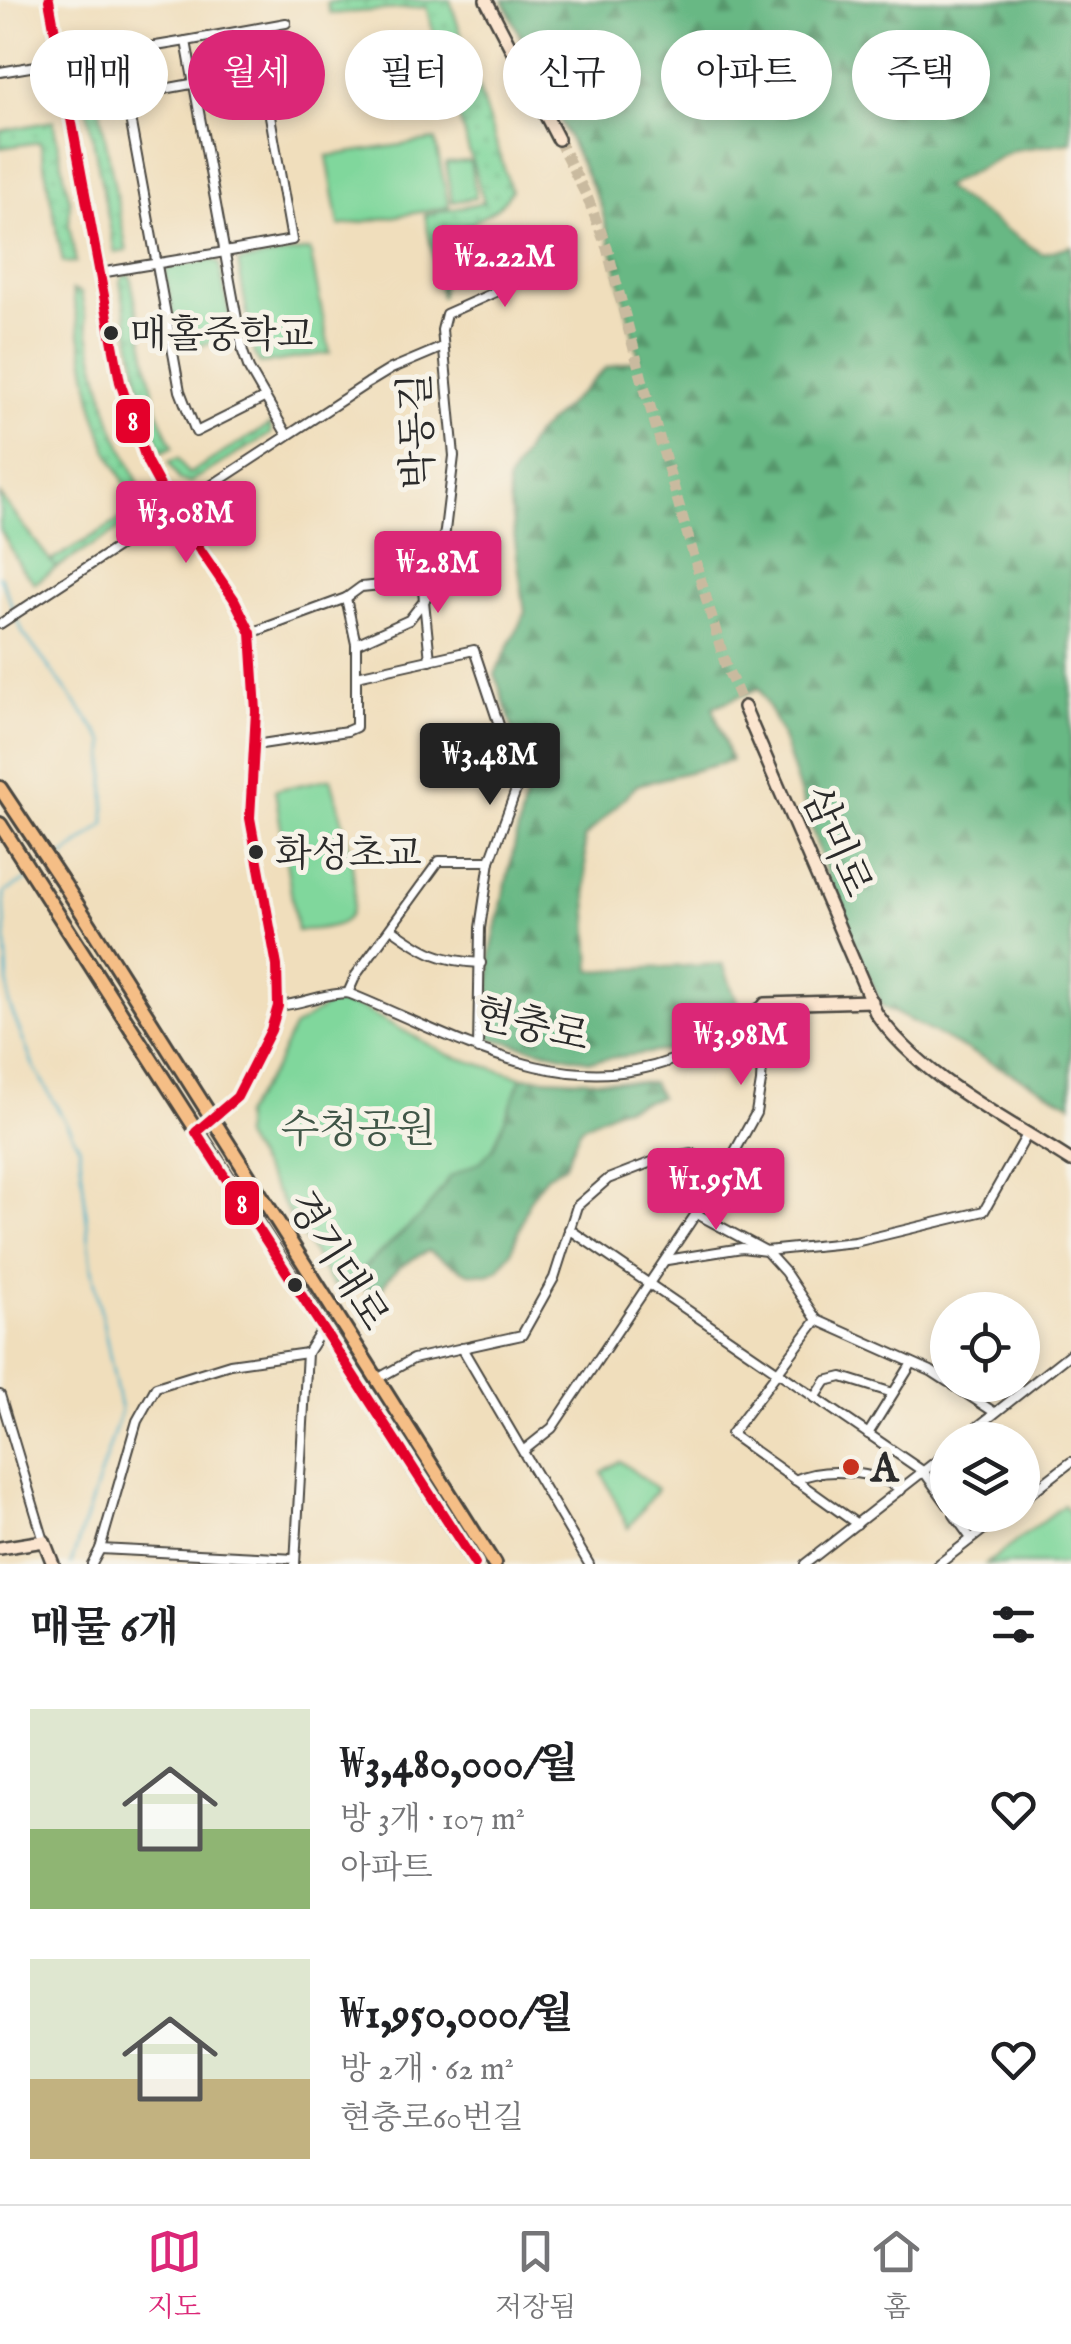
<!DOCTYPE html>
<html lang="ko">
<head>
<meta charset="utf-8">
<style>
  :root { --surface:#fff; --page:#f2f2f2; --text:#202124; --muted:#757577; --line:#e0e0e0; --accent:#db2777 }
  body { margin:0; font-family:"IM FELL English","Noto Serif KR",serif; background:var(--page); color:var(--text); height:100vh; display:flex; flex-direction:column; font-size:38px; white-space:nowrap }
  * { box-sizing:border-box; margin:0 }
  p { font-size:32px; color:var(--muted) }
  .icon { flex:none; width:55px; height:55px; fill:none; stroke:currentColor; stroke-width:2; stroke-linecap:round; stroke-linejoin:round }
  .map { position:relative; height:1564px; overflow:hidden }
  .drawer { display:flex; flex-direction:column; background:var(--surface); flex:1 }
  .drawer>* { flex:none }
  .top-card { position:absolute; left:30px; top:30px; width:1012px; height:90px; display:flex; gap:20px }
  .fabs { position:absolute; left:930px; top:1292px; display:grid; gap:20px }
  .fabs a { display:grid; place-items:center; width:110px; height:110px; border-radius:50%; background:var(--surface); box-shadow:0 5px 15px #0003; font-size:50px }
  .price { position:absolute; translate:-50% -85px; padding:0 22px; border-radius:10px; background:var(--accent); color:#fff; font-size:32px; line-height:65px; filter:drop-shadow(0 2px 5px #0008) }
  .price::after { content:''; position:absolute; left:50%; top:60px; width:30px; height:22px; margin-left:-15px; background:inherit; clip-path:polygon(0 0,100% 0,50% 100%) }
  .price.selected { background:#222; color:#fff }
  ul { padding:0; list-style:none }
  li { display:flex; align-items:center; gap:30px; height:250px; padding:0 30px }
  li span { display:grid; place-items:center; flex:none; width:280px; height:200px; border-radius:0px; color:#555 }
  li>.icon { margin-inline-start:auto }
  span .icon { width:120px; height:120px; fill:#fffc; stroke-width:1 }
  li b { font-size:42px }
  h2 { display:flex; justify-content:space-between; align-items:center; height:120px; padding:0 30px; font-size:42px }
  .chip { padding:0 35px; border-radius:45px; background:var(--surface); box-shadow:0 5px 15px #0003; font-size:35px; line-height:90px }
  .chip.selected { background:var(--accent); color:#fff }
  .menu { display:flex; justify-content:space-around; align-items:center; height:140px; border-top:2px solid var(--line); background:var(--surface); font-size:28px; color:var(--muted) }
  .menu a { display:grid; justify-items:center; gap:5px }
  .menu .selected { color:var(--accent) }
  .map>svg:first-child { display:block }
  .grass { fill:url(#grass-dots); stroke:#568164; stroke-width:2.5 }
  .forest { fill:url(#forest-firs); stroke:#4a7258; stroke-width:2.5 }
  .park { fill:#80d79c; stroke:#568164; stroke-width:2.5 }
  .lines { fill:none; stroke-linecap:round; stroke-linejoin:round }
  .stream { stroke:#47afc6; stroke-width:2.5 }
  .secondary-tunnel { stroke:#c9ba9f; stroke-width:11; stroke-dasharray:11 5.5; stroke-linecap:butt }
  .street-casing { stroke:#494641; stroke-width:12 }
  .secondary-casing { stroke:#494641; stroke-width:16 }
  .primary-casing { stroke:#494641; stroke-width:18 }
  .street { stroke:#fff; stroke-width:8 }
  .secondary { stroke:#fbe5cf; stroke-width:11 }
  .primary { stroke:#f5be86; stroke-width:12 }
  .bus-1-casing { stroke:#f7f3e8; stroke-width:18 }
  .bus-1 { stroke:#e4002b; stroke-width:10 }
  .bus-dot { fill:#2b2b2b; stroke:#f7f3e8; stroke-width:4 }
  .poi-dot { fill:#c8321e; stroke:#f7f3e8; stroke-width:4 }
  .labels { text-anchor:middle; stroke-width:10; stroke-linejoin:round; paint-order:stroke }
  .bus-label { font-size:38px; fill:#2b2b2b; stroke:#f7f3e8; text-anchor:start }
  .street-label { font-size:40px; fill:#2b2b2b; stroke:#f7f3e8 }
  .park-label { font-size:40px; fill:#405647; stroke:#f7f3e8 }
  .poi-label { font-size:40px; font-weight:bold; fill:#2b2b2b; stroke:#f7f3e8; text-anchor:start }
  .line-badge { stroke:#f7f3e8; stroke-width:4 }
  .badge-label { font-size:28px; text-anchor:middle; font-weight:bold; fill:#fff }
</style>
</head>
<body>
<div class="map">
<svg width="1071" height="1564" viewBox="0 0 1071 1564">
  <defs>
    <pattern id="grass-dots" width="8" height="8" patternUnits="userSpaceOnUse" patternTransform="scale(2.5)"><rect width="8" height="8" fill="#80d79c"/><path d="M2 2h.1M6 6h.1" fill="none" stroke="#6fb987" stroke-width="1.8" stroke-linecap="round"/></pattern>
    <pattern id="forest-firs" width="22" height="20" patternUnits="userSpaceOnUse" patternTransform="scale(2.5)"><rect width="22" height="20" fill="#68b884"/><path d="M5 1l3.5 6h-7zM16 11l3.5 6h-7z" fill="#56966c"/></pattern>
  </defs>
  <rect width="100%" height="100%" fill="#f7f3e8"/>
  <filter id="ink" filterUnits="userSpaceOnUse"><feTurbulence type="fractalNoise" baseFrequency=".01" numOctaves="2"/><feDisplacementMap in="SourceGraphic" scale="20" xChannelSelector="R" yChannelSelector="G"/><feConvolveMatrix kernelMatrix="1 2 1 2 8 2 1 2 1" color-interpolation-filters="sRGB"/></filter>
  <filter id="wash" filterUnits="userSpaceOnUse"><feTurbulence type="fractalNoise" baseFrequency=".0048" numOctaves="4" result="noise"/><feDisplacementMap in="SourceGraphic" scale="40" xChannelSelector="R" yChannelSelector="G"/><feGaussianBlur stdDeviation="2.25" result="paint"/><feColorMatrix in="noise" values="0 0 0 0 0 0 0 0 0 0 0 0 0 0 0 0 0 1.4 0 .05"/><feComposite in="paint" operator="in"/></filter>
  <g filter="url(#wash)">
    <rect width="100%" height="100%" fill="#f0debc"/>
    <!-- grass -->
    <g class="grass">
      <path d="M343,0H450L511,190C500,215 473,216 457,236C443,252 444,278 441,298L425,215L484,202L426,7L330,14L327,3Z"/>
      <polygon points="98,100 127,251 115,253 86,103"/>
      <polygon points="53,121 70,202 69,225 76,262 63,263 40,142 0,148 0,131"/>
      <polygon points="130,275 157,410 173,447 162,452 143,402 120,282 123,276"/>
      <path d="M72,290L81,293C88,334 98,374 109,414C118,448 146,481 142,515L56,568L51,561L138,509L106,447L94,410Z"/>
      <polygon points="271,424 270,434 189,483 179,480 169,462 178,458 188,474"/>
    </g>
    <!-- forest -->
    <g class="forest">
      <polygon points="503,0 1071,0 1071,142 1014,150 943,187 1042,254 1071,246 1071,1104 882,1006 833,894 780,731 759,688 713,707 731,761 637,785 584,838 591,971 723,964 737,1002 677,1049 589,1061 489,1038 491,952 529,780 495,674 525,613 507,483 533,437 606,368 639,359 601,206"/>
      <path d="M522,1077L652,1083L660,1097L618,1109L581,1127L564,1166L546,1176L529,1201L511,1253L499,1269L488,1274L468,1273L428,1251C403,1263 383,1274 378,1303L353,1278L424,1213L450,1177L481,1161L493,1148Z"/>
    </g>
    <!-- park -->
    <g class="park">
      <polygon points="435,140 449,207 339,226 327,156"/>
      <polygon points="470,161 476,198 452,202 446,163"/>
      <polygon points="310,250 330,353 260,364 254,354 238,262"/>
      <polygon points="212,260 219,263 234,339 180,349 165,274 168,268"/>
      <polygon points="0,495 56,568 35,583 22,569 0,529"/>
      <path d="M331,778C337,804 372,906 343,922C331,929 311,929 297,931L275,790Z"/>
      <polygon points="332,1002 361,1008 449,1055 522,1077 493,1148 481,1161 450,1177 424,1213 353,1277 333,1286 243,1138 243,1115 275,1067 293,1028"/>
      <polygon points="620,1461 657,1489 628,1528 602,1472"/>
      <polygon points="1064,1505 1071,1513 1071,1564 986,1564"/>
    </g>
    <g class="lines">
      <!-- stream -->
      <g class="stream">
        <polyline points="0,576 23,633 105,742 105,824 55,863"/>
        <polyline points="31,877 4,893 9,1004 33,1065 79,1146 92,1269 121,1411 71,1564"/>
      </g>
    </g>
  </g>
  <g filter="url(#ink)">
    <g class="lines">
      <!-- secondary-tunnel -->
      <polyline class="secondary-tunnel" points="558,139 588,199 607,248 642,379 726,666 744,707"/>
      <!-- street casing -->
      <g class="street-casing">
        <g id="street">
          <polyline points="186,41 286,23"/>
          <polyline points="0,72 186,41 243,352 249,369 287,435"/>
          <path d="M100,273C164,262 228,252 292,240L262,71L126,96L180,391L196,432L264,398"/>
          <polyline points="346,598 361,587 422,581 430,660"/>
          <polyline points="0,624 368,383 391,369 443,347"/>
          <polyline points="251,633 346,598 356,644"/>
          <polyline points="357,676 474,650 508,752 516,790 490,861 480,928 478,1050"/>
          <polyline points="255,745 347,731 356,727 356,644 409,620 431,592 445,531 454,456 442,330 446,314 556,265"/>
          <path d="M391,928C424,952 440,961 481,963"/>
          <polyline points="348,993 356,975 439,861 490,861"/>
          <path d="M278,1006C303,1004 323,993 348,993C451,1034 558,1103 672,1060C706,1047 734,1021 765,1004"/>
          <polyline points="723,1029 755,1039 761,1049"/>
          <polyline points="722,1175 756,1113 761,1082 765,1004"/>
          <polyline points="697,1214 766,1251 855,1242 984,1211 1028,1133"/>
          <polyline points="569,1229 924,1472 948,1505"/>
          <polyline points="667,1260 742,1248 766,1251 785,1272 817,1320 931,1371 948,1382"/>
          <polyline points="817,1320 731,1434 857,1524"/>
          <polyline points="462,1348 589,1564"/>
          <polyline points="377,1379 413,1359 522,1335 554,1278 577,1206 608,1179 657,1160 691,1153 722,1175 552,1428 523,1451"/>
          <polyline points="953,1385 994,1412"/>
          <polyline points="0,1395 44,1541"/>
          <polyline points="815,1398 826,1381 842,1377 893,1393"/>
          <polyline points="868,1434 912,1363"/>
          <polyline points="961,1440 1071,1353"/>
          <path d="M795,1480C824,1467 875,1470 901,1490"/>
          <polyline points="1022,1500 1071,1462"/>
          <polyline points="954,1515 970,1537"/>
          <polyline points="100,1549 295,1559"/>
          <polyline points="92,1564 100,1549 137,1421 156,1387 230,1364 307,1353"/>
          <polyline points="295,1564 307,1353 323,1328"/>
          <polyline points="805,1564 948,1452"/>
          <polyline points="939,1564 1002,1515"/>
        </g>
      </g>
      <!-- secondary casing -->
      <g class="secondary-casing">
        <g id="secondary">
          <polyline points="49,0 120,382 147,462 173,510 234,599 251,633 256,711 250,818 277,966 278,1006 271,1030 237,1097 196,1132"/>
          <polyline points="486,0 558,139"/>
          <path d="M744,707L876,1013C921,1078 1005,1118 1071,1161"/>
          <polyline points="765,1004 872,1001"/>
          <polyline points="0,1548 44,1541 53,1564"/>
        </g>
      </g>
      <!-- primary casing -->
      <g class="primary-casing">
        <g id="primary">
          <polyline points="0,788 64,884 494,1564"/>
          <polyline points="0,824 475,1564"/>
        </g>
      </g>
      <!-- street -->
      <use href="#street" class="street"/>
      <!-- secondary -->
      <use href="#secondary" class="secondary"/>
      <!-- primary -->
      <use href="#primary" class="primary"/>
      <!-- bus-1 casing -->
      <g class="bus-1-casing">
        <polyline id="bus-1" points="49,0 120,382 147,462 173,510 234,599 251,633 256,711 250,818 277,966 278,1006 271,1030 237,1097 196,1132 475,1564"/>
      </g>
      <!-- bus-1 -->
      <use href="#bus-1" class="bus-1"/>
    </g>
  </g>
  <!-- markers -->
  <g class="bus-dot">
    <circle cx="111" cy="333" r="9"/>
    <circle cx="256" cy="852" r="9"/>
    <circle cx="295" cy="1285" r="9"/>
  </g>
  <circle class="poi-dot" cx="851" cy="1467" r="10"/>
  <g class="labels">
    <!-- bus labels -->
    <g class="bus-label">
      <text x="130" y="347">매홀중학교</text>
      <text x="275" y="866">화성초교</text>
    </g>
    <!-- street labels -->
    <g class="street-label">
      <text transform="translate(416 431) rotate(-92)" y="14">박동길</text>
      <text transform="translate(838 841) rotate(66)" y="14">삼미로</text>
      <text transform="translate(532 1024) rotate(13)" y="14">현충로</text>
      <text transform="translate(339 1260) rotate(58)" y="14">경기대로</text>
    </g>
    <!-- park labels -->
    <g class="park-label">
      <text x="358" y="1142">수청공원</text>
    </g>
    <!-- poi labels -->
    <g class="poi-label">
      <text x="871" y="1481">A</text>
    </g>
  </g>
  <g class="line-badge">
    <rect x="114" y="397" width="38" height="48" rx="10" fill="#e4002b"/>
    <rect x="223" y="1179" width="38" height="48" rx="10" fill="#e4002b"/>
  </g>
  <g class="badge-label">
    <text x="133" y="430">8</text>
    <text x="242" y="1213">8</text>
  </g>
</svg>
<div class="fabs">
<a><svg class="icon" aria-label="locate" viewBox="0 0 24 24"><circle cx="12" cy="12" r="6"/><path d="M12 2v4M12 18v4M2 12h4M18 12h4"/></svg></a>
<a><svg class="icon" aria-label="layers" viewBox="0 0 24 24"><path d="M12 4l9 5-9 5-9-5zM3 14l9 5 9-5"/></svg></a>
</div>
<b class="price" style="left:505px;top:310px">₩2.22M</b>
<b class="price" style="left:186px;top:566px">₩3.08M</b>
<b class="price" style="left:438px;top:616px">₩2.8M</b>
<b class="price selected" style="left:490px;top:808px">₩3.48M</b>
<b class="price" style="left:741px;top:1088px">₩3.98M</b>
<b class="price" style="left:716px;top:1233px">₩1.95M</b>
<div class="top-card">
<a class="chip">매매</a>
<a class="chip selected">월세</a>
<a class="chip">필터</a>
<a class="chip">신규</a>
<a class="chip">아파트</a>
<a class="chip">주택</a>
</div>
</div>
<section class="drawer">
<h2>매물 6개<svg class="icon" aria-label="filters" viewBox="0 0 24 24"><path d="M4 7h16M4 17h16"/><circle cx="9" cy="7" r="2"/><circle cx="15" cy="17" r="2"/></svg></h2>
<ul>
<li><span style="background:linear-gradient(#dfe7d0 60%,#8fb573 0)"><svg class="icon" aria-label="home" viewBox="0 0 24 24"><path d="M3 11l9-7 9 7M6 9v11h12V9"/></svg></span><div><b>₩3,480,000/월</b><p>방 3개 · 107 m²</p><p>아파트</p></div><svg class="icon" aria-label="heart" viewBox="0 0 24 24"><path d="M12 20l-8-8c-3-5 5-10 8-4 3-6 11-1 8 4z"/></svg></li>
<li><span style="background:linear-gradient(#dfe7d0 60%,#c2b280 0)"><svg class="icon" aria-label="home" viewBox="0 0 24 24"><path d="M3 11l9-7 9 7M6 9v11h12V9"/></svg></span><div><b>₩1,950,000/월</b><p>방 2개 · 62 m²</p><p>현충로60번길</p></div><svg class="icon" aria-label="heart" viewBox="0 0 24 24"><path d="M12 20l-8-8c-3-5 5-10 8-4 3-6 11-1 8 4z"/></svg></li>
</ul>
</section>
<nav class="menu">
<a class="selected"><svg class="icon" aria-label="map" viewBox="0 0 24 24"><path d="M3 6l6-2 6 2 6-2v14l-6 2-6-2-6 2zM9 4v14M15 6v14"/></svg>지도</a>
<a><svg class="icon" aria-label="saved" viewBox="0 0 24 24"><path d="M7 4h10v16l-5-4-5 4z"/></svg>저장됨</a>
<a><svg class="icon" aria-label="home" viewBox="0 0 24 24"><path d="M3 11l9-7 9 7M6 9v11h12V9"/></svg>홈</a>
</nav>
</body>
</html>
